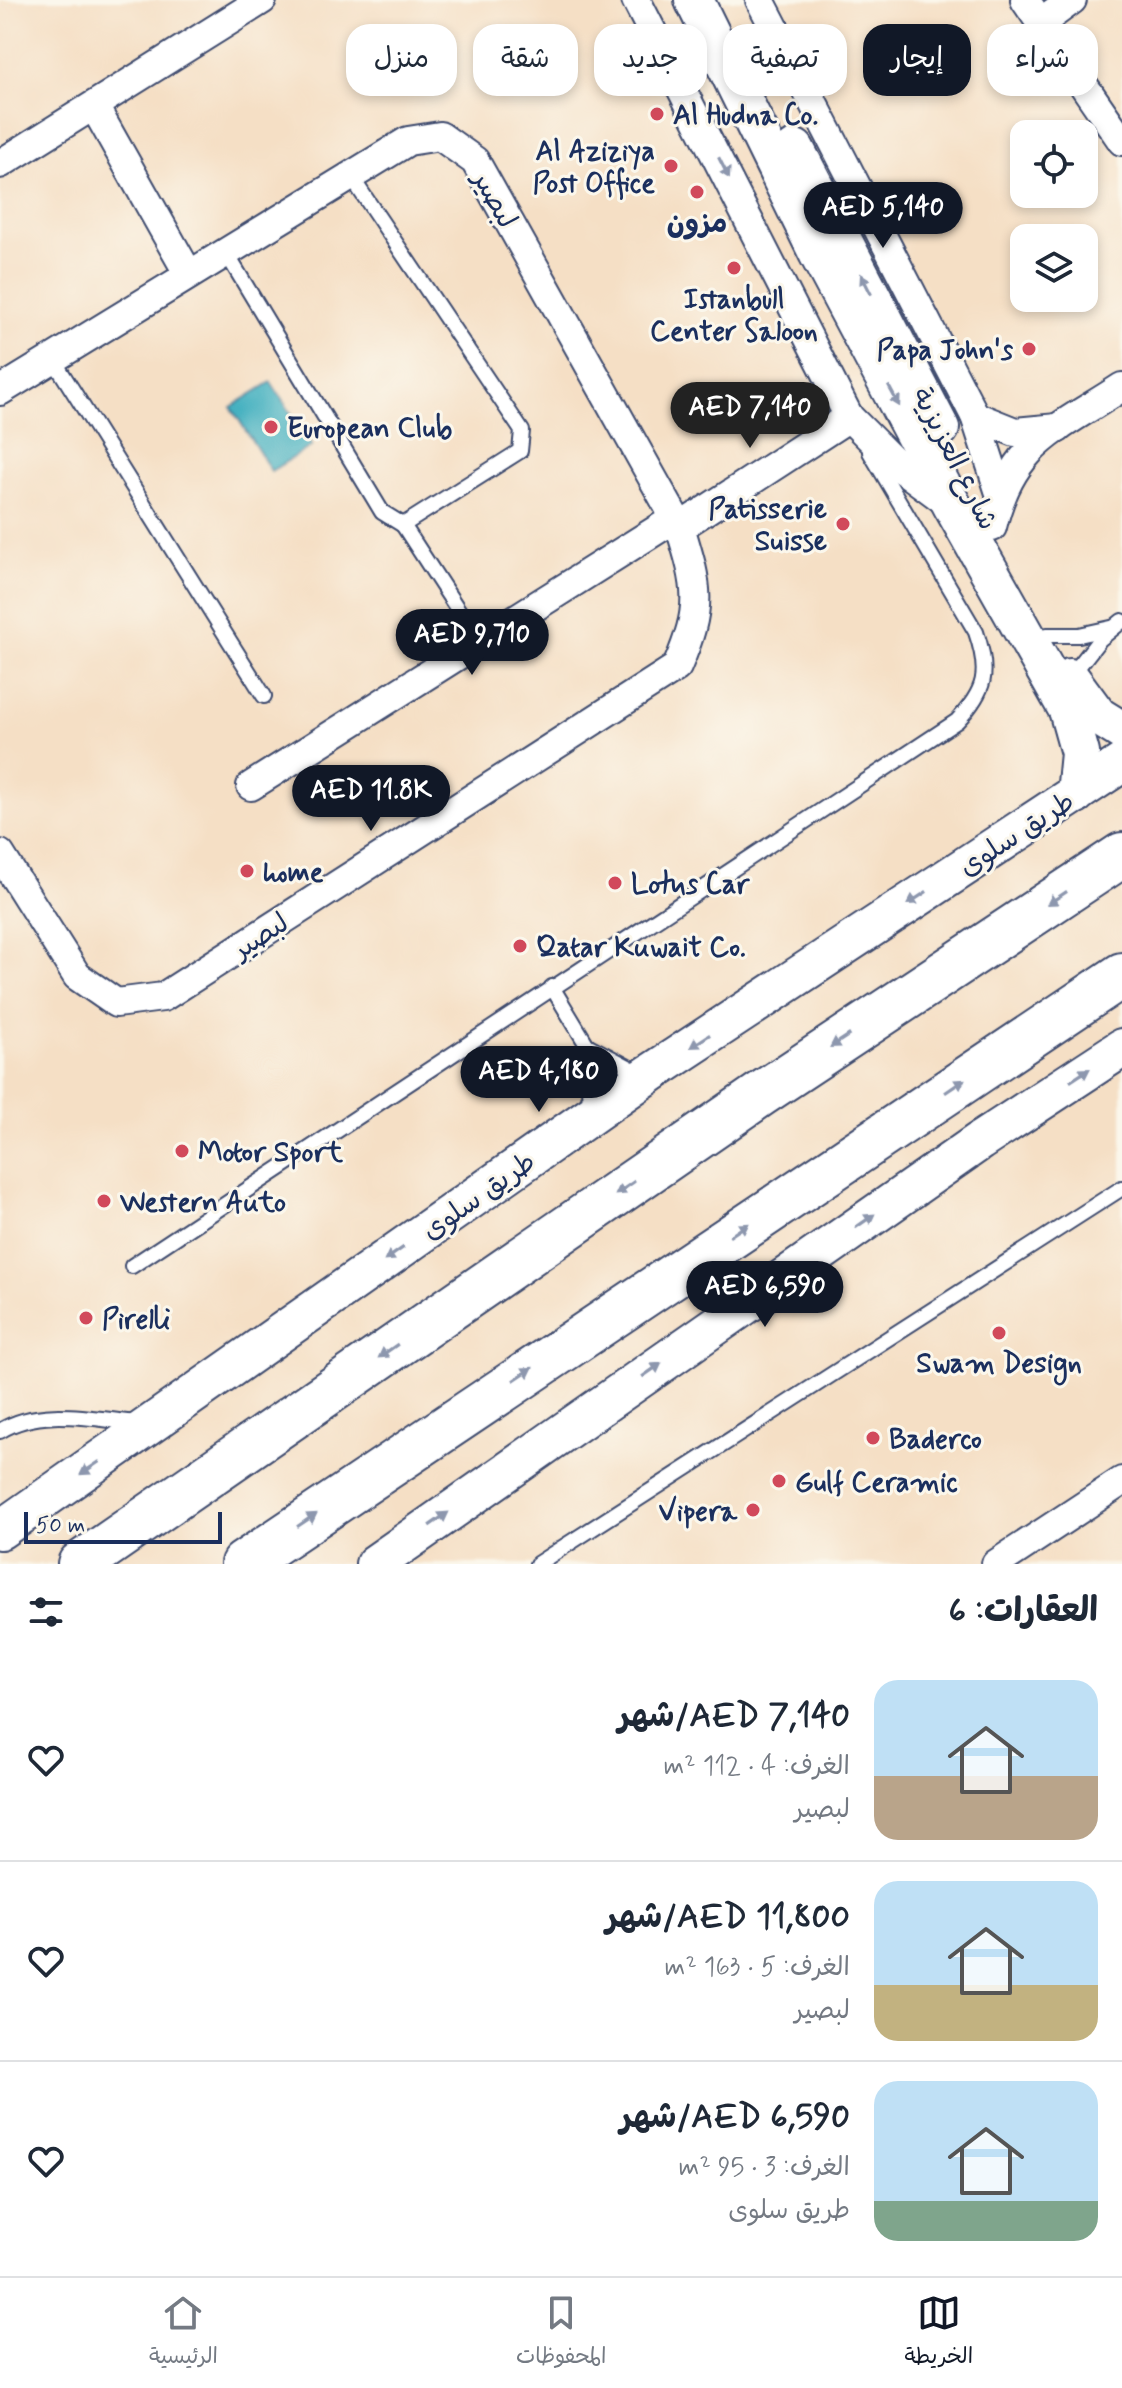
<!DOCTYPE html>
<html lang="ar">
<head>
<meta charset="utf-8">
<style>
  :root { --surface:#fff; --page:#f6f6f7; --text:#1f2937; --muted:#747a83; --line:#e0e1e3; --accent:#111827 }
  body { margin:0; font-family:Mynerve,"Playpen Sans Arabic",sans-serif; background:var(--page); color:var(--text); direction:rtl; height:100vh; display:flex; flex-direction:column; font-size:30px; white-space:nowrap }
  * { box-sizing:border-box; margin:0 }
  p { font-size:26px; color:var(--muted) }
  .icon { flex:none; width:44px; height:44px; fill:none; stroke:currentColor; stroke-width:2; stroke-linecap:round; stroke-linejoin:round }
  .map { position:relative; height:1564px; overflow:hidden; direction:ltr }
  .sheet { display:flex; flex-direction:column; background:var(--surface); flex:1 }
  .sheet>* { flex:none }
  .top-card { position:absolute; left:24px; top:24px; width:1074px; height:72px; direction:rtl; display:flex; gap:16px }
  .fabs { position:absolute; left:1010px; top:120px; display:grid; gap:16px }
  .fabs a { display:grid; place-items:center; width:88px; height:88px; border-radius:16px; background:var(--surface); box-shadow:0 4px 12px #0003; font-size:40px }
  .scale { position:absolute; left:24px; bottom:20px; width:198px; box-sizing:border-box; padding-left:8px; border:4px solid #1b2f5e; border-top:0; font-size:22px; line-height:28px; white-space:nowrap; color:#1b2f5e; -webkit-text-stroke:6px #fbf7ec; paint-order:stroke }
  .price { position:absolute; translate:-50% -68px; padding:0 18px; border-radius:28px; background:var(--accent); color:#fff; font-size:26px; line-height:52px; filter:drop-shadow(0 2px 4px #0008) }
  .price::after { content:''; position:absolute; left:50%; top:48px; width:24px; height:18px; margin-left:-12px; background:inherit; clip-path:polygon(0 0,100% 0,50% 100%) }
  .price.current { background:#222; color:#fff }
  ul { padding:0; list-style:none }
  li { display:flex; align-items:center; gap:24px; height:200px; padding:0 24px }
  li+li { border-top:2px solid var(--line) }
  li span { display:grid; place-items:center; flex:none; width:224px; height:160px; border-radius:24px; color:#555 }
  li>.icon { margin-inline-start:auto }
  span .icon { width:96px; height:96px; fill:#fffc; stroke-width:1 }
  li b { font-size:34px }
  h2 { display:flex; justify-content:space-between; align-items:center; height:96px; padding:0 24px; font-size:34px }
  .chip { padding:0 28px; border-radius:24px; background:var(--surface); box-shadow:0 4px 12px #0003; font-size:28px; line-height:72px }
  .chip.current { background:var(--accent); color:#fff }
  .tabs { display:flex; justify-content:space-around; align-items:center; height:112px; border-top:2px solid var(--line); background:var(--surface); font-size:22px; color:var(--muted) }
  .tabs a { display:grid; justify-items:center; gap:4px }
  .tabs .current { color:var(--accent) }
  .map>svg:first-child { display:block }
  .water { fill:#41afbf; stroke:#2e6f8e; stroke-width:2 }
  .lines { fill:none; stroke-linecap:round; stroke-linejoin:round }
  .service-casing { stroke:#3c496d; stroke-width:18 }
  .minor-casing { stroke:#3c496d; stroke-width:32 }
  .secondary-casing { stroke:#3c496d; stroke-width:42 }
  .motorway-casing { stroke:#3c496d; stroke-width:48 }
  .service { stroke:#fff; stroke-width:14 }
  .minor { stroke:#fff; stroke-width:28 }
  .secondary { stroke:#fff; stroke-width:38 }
  .motorway { stroke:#fff; stroke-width:44 }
  .oneway { fill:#8d97ae }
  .poi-dot { fill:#d1495b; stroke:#fbf7ec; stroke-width:3 }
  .labels { text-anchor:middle; stroke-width:6; stroke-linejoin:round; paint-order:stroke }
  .poi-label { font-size:28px; font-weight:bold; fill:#1b2f5e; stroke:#fbf7ec; text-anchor:start }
  .street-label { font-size:28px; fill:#1b2f5e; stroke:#fbf7ec }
</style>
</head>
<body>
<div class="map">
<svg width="1122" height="1564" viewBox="0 0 1122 1564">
  <rect width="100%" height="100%" fill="#fbf7ec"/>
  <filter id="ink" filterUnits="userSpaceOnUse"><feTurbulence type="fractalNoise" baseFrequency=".0125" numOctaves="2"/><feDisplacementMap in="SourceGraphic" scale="16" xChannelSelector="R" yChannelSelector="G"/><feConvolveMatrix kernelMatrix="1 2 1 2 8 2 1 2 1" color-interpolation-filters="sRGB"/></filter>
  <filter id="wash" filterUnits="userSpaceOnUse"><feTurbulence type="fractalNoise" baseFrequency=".006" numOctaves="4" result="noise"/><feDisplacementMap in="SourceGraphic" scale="32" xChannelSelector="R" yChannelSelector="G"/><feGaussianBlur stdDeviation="1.8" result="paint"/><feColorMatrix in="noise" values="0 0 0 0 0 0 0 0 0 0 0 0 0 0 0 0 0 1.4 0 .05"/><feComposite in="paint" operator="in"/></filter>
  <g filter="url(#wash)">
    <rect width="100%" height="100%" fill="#f5dfc5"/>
    <!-- water -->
    <polygon class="water" points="271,382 312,446 271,471 231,407"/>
  </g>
  <g filter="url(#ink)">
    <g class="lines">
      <!-- service casing -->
      <g class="service-casing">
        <g id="service">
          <polyline points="225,251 382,512 403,525 520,451 522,431 350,175"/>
          <polyline points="53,359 264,696"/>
          <polyline points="403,525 479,642"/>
          <polyline points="1047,635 1079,635 1111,628"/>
          <polyline points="1071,676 1100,639 1122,621"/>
          <polyline points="552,987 587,1045 590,1108"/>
          <polyline points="587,1045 630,1068 645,1072"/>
          <path d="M132,1266L957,721C986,690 990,673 976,632L870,452"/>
          <path d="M0,1431C39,1406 93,1419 137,1423"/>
          <polyline points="537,1564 1122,1188"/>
        </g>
      </g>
      <!-- minor casing -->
      <g class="minor-casing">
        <g id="minor">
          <polyline points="636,0 849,417 898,466 948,503"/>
          <polyline points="760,0 975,416 1000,493"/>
          <polyline points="1025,0 1122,141"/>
          <polyline points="1041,23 1072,0"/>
          <polyline points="94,106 188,273"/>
          <polyline points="0,164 262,0"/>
          <path d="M0,391L408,141L440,136L475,161L680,527C699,589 703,606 677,667L163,997L116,1003L77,976L0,854"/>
          <polyline points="975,416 1015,432 1058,428"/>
          <polyline points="680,527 849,417"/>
          <path d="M992,527C1012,443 1055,431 1122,387"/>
          <polyline points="251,786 666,524 680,527"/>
          <polyline points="996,1564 1122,1481"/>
        </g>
      </g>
      <!-- secondary casing -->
      <g class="secondary-casing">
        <g id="secondary">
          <polyline points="694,0 818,253 953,507 1068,710 1080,753 1076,794"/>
          <polyline points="795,149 940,428"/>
          <polyline points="1070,678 1098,716 1122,731"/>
          <polyline points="0,1530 651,1073 1122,763"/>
          <polyline points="375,1564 980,1141 1122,1048"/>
        </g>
      </g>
      <!-- motorway casing -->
      <g class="motorway-casing">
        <g id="motorway">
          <polyline points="80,1564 761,1094 1122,855"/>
          <polyline points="243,1564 1122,975"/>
        </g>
      </g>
      <!-- service -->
      <use href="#service" class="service"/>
      <!-- minor -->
      <use href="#minor" class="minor"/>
      <!-- secondary -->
      <use href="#secondary" class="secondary"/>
      <!-- motorway -->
      <use href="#motorway" class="motorway"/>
    </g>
    <!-- one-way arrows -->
    <defs><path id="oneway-solid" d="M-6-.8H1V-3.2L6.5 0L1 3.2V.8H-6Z" transform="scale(2)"/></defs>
    <g class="oneway">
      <use href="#oneway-solid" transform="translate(724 168) rotate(63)"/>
      <use href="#oneway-solid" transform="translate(866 284) rotate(-117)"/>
      <use href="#oneway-solid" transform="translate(894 396) rotate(62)"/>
      <use href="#oneway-solid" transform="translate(917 898) rotate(147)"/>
      <use href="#oneway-solid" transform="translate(1057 898) rotate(147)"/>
      <use href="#oneway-solid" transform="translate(700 1041) rotate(147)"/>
      <use href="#oneway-solid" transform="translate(840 1041) rotate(147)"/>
      <use href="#oneway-solid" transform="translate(1080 1075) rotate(-33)"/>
      <use href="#oneway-solid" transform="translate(955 1086) rotate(-34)"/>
      <use href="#oneway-solid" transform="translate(625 1188) rotate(145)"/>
      <use href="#oneway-solid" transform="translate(865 1221) rotate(-35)"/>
      <use href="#oneway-solid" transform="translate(739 1230) rotate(-34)"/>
      <use href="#oneway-solid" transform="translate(394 1254) rotate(145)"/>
      <use href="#oneway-solid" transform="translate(388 1351) rotate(145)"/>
      <use href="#oneway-solid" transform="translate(652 1370) rotate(-35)"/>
      <use href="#oneway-solid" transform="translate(523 1374) rotate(-34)"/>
      <use href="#oneway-solid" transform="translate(90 1468) rotate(146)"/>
      <use href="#oneway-solid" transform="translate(439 1519) rotate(-35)"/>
      <use href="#oneway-solid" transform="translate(307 1520) rotate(-34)"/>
    </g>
  </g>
  <!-- markers -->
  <g class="poi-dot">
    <circle cx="657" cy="114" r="8"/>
    <circle cx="671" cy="166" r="8"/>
    <circle cx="697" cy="192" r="8"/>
    <circle cx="734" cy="268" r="8"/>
    <circle cx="1029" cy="349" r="8"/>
    <circle cx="271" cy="427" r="8"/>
    <circle cx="843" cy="524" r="8"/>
    <circle cx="247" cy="871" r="8"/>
    <circle cx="615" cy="883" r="8"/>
    <circle cx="520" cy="946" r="8"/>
    <circle cx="182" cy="1151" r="8"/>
    <circle cx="104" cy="1201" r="8"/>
    <circle cx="86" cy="1318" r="8"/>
    <circle cx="999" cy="1333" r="8"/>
    <circle cx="873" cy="1438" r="8"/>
    <circle cx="779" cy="1481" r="8"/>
    <circle cx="753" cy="1510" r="8"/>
  </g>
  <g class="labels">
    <!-- poi labels -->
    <g class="poi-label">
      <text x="673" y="124">Al Hudna Co.</text>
      <text x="655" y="160" text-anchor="end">Al Aziziya<tspan x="655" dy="32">Post Office</tspan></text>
      <text x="697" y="232" text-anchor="middle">مزون</text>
      <text x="734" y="308" text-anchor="middle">Istanbull<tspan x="734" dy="32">Center Saloon</tspan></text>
      <text x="1013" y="359" text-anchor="end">Papa John's</text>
      <text x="287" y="437">European Club</text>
      <text x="827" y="518" text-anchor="end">Patisserie<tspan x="827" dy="32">Suisse</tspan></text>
      <text x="263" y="881">home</text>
      <text x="631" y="893">Lotus Car</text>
      <text x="536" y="956">Qatar Kuwait Co.</text>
      <text x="198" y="1161">Motor Sport</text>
      <text x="120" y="1211">Western Auto</text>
      <text x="102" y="1328">Pirelli</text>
      <text x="999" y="1372" text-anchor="middle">Swam Design</text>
      <text x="889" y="1448">Baderco</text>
      <text x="795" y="1491">Gulf Ceramic</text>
      <text x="737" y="1520" text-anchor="end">Vipera</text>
    </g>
    <!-- street labels -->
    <g class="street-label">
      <text transform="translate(496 199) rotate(61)" y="10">لبصير</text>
      <text transform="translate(956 458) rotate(63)" y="10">شارع العزيزية</text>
      <text transform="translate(1016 833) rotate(-33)" y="10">طريق سلوى</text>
      <text transform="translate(260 935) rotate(-33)" y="10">لبصير</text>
      <text transform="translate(478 1195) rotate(-35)" y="10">طريق سلوى</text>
    </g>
  </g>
</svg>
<div class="fabs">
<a><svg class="icon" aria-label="locate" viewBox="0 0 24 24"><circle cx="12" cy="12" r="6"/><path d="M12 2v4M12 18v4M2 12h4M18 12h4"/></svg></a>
<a><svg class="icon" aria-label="layers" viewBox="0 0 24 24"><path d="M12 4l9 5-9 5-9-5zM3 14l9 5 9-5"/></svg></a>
</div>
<div class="scale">50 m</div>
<b class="price" style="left:883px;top:250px">AED 5,140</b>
<b class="price current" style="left:750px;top:450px">AED 7,140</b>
<b class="price" style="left:472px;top:677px">AED 9,710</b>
<b class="price" style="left:371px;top:833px">AED 11.8K</b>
<b class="price" style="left:539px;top:1114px">AED 4,180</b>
<b class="price" style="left:765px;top:1329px">AED 6,590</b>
<div class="top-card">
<a class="chip">شراء</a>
<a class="chip current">إيجار</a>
<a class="chip">تصفية</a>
<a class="chip">جديد</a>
<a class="chip">شقة</a>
<a class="chip">منزل</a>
</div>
</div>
<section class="sheet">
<h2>العقارات: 6<svg class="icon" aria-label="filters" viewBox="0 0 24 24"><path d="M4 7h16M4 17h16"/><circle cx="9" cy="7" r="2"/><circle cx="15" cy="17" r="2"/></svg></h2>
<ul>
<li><span style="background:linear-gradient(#bfe0f5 60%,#b9a48a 0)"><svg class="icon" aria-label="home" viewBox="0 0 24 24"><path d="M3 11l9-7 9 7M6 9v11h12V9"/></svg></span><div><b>AED 7,140/شهر</b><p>الغرف: 4 · 112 m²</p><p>لبصير</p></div><svg class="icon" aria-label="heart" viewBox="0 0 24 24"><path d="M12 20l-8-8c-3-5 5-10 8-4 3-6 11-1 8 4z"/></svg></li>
<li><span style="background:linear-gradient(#bfe0f5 65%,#c2b280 0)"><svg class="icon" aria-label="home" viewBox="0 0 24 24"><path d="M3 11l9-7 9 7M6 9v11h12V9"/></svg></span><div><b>AED 11,800/شهر</b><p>الغرف: 5 · 163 m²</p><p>لبصير</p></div><svg class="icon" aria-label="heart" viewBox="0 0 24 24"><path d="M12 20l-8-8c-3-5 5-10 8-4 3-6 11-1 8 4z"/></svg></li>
<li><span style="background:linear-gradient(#bfe0f5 75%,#7fa58c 0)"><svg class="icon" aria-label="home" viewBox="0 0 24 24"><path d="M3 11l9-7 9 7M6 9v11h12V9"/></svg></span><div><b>AED 6,590/شهر</b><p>الغرف: 3 · 95 m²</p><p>طريق سلوى</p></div><svg class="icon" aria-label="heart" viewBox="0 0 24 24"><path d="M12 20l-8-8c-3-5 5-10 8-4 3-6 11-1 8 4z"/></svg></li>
</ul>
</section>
<nav class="tabs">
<a class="current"><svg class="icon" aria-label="map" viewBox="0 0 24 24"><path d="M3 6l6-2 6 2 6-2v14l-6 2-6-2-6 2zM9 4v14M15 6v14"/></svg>الخريطة</a>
<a><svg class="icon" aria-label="saved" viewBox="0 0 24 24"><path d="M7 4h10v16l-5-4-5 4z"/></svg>المحفوظات</a>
<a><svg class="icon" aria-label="home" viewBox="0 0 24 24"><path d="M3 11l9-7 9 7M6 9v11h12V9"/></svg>الرئيسية</a>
</nav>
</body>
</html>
